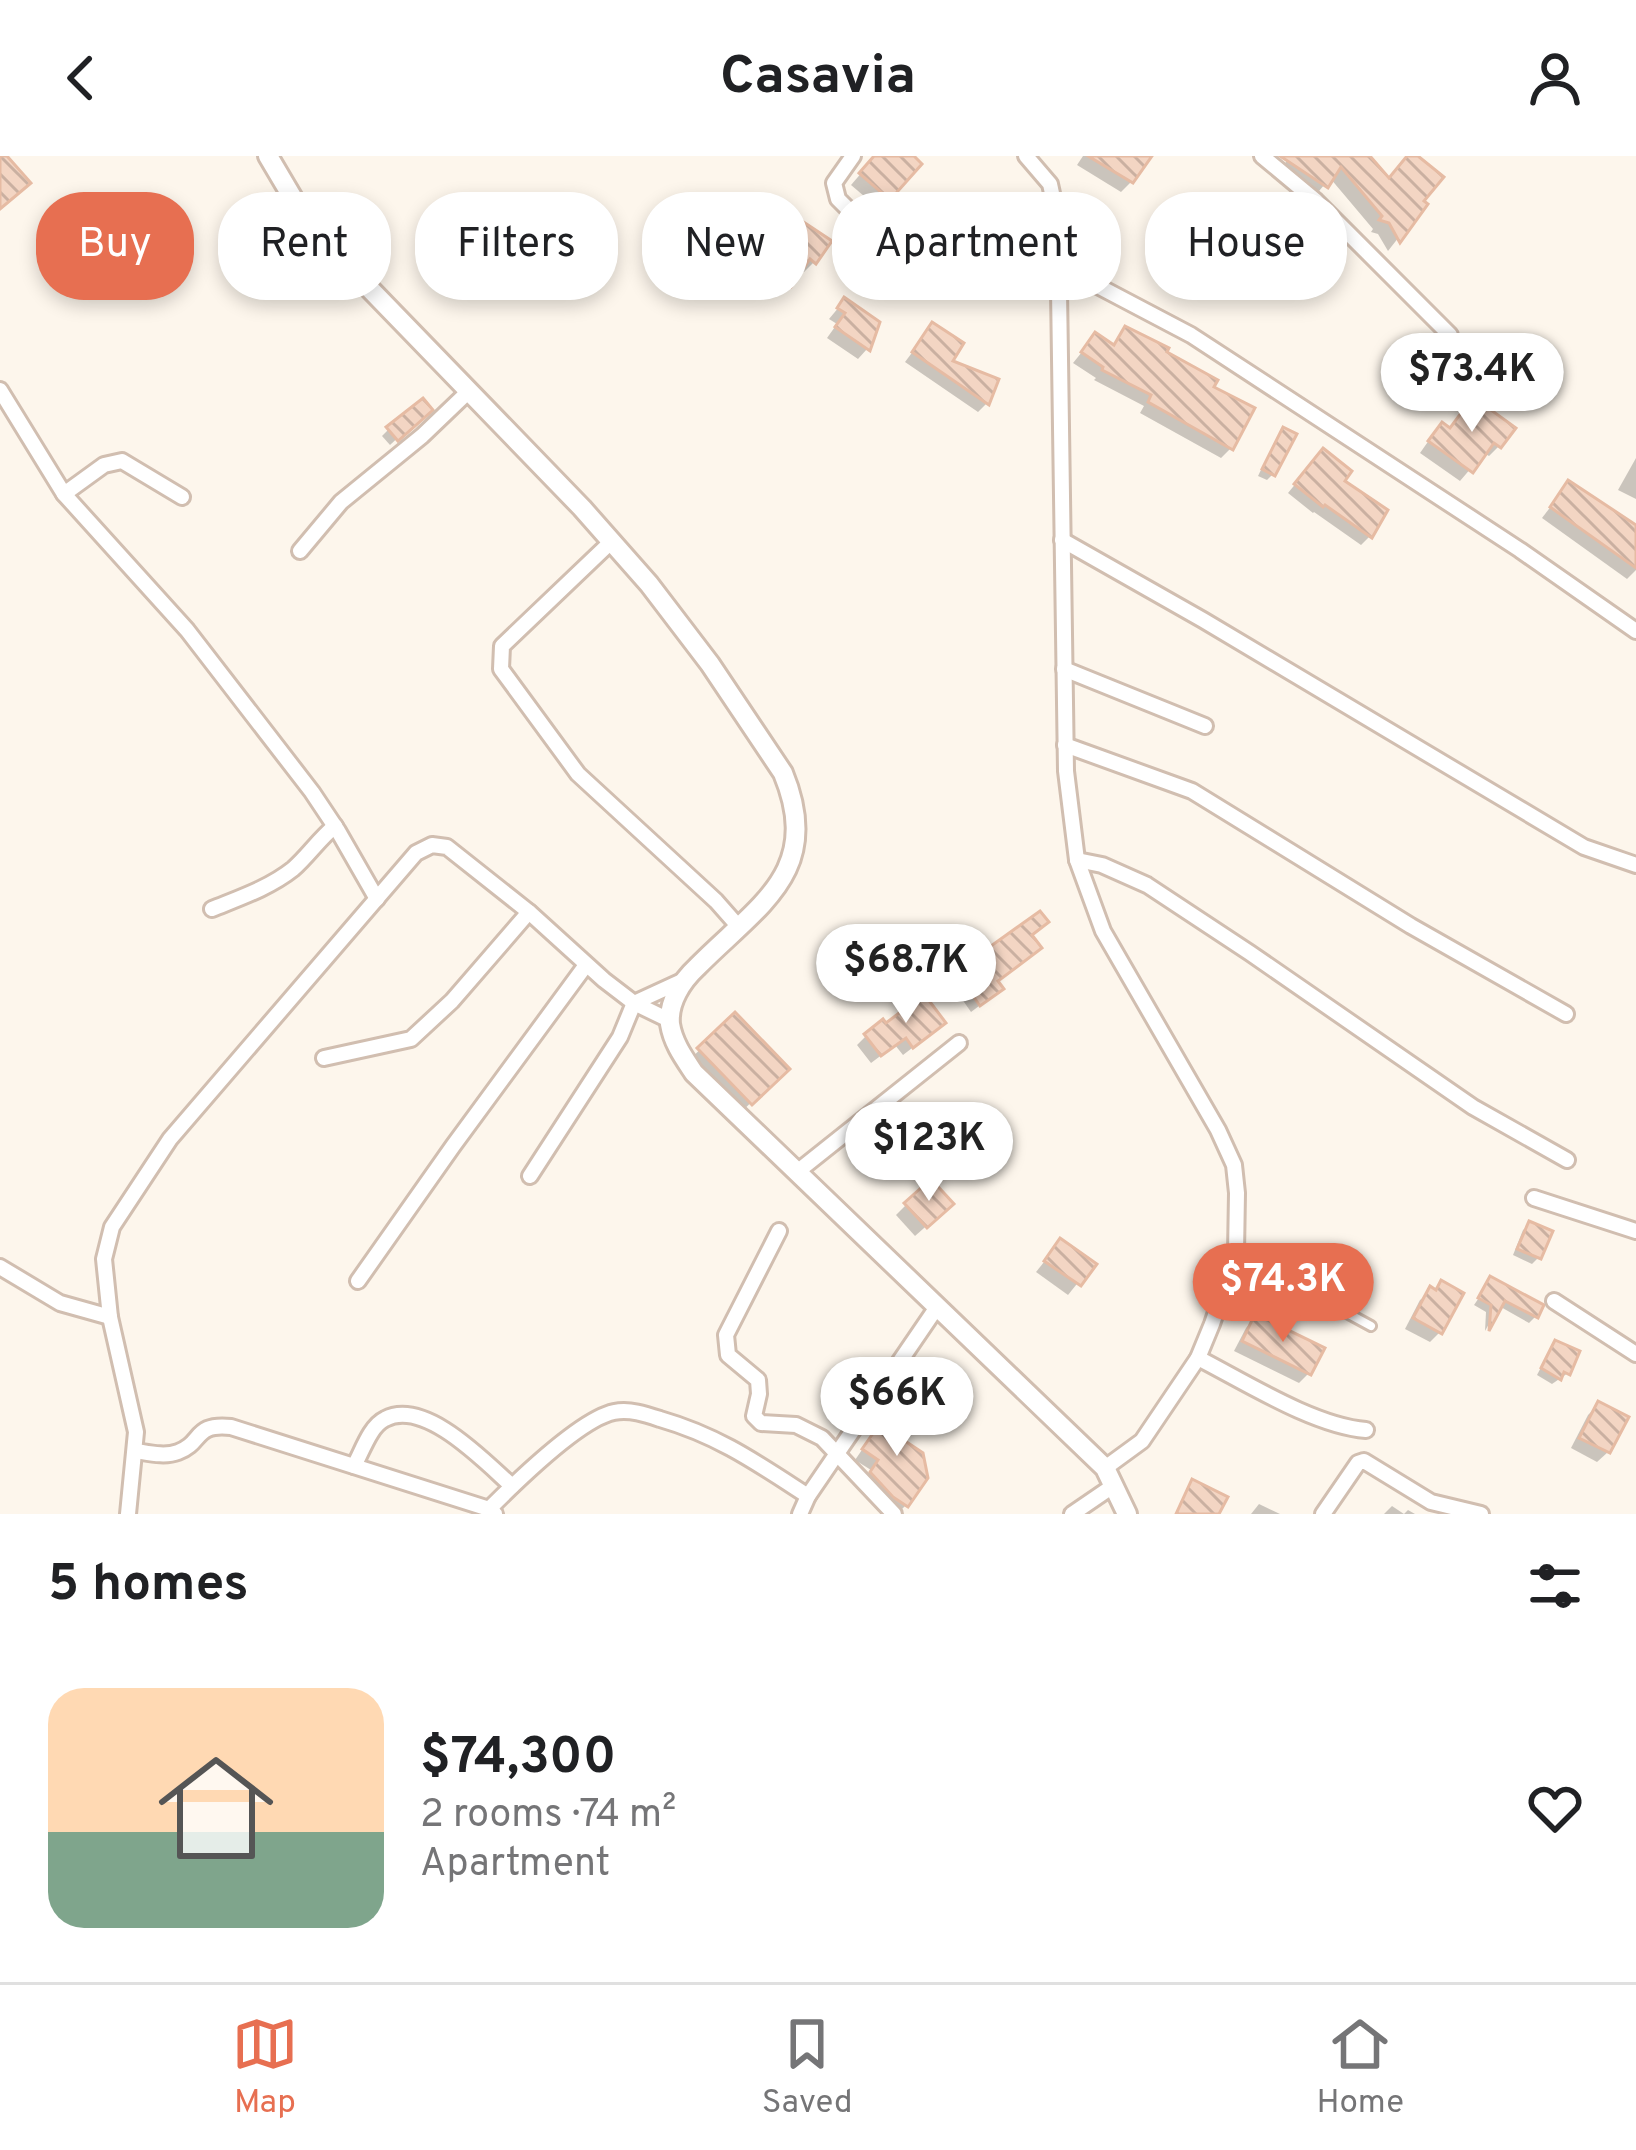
<!DOCTYPE html>
<html lang="en">
<head>
<meta charset="utf-8">
<style>
  :root { --surface:#fff; --page:#f6f6f6; --text:#202124; --muted:#757577; --line:#e0e0e0; --accent:#e76f51 }
  body { margin:0; font-family:Overpass,sans-serif; background:var(--page); color:var(--text); height:100vh; display:flex; flex-direction:column; font-size:45px; white-space:nowrap }
  * { box-sizing:border-box; margin:0 }
  p { font-size:39px; color:var(--muted) }
  .icon { flex:none; width:66px; height:66px; fill:none; stroke:currentColor; stroke-width:2; stroke-linecap:round; stroke-linejoin:round }
  .map { position:relative; height:1358px; overflow:hidden }
  .side { display:flex; flex-direction:column; background:var(--surface); flex:1 }
  .side>* { flex:none }
  .top-card { position:absolute; left:36px; top:36px; width:1566px; height:108px; display:flex; gap:24px }
  .price { position:absolute; translate:-50% -102px; padding:0 27px; border-radius:42px; background:#fff; color:#222; font-size:39px; line-height:78px; filter:drop-shadow(0 3px 6px #0008) }
  .price::after { content:''; position:absolute; left:50%; top:72px; width:36px; height:27px; margin-left:-18px; background:inherit; clip-path:polygon(0 0,100% 0,50% 100%) }
  .price.selected { background:var(--accent); color:#fff }
  ul { padding:0; list-style:none }
  li { display:flex; align-items:center; gap:36px; height:300px; padding:0 48px }
  li span { display:grid; place-items:center; flex:none; width:336px; height:240px; border-radius:36px; color:#555 }
  li>.icon { margin-inline-start:auto }
  span .icon { width:144px; height:144px; fill:#fffc; stroke-width:1 }
  li b { font-size:51px }
  h2 { display:flex; justify-content:space-between; align-items:center; height:144px; padding:0 48px; font-size:51px }
  .chip { padding:0 42px; border-radius:48px; background:var(--surface); box-shadow:0 6px 18px #0003; font-size:42px; line-height:108px }
  .chip.selected { background:var(--accent); color:#fff }
  header { display:flex; justify-content:space-between; align-items:center; height:156px; padding:0 48px; background:var(--surface); font-size:54px; font-weight:700 }
  .tab-bar { display:flex; justify-content:space-around; align-items:center; height:168px; border-top:3px solid var(--line); background:var(--surface); font-size:33px; color:var(--muted) }
  .tab-bar a { display:grid; justify-items:center; gap:6px }
  .tab-bar .selected { color:var(--accent) }
  .map>svg:first-child { display:block }
  .shadow { fill:#0003 }
  .building { fill:url(#building-back-hatch); stroke:#e6bba3; stroke-width:3 }
  .lines { fill:none; stroke-linecap:round; stroke-linejoin:round }
  .service-casing { stroke:#d1beb0; stroke-width:14 }
  .minor-casing { stroke:#d1beb0; stroke-width:20 }
  .tertiary-casing { stroke:#d1beb0; stroke-width:24 }
  .service { stroke:#fff; stroke-width:8 }
  .minor { stroke:#fff; stroke-width:14 }
  .tertiary { stroke:#fff; stroke-width:18 }
</style>
</head>
<body>
<header><svg class="icon" aria-label="back" viewBox="0 0 24 24"><path d="M15 5l-7 7 7 7"/></svg>Casavia<svg class="icon" aria-label="person" viewBox="0 0 24 24"><circle cx="12" cy="8" r="4"/><path d="M4 21q1-7 8-7t8 7"/></svg></header>
<div class="map">
<svg width="1636" height="1358" viewBox="0 0 1636 1358">
  <defs>
    <pattern id="building-back-hatch" width="6" height="6" patternUnits="userSpaceOnUse" patternTransform="scale(3)"><rect width="6" height="6" fill="#f3d5c3"/><path d="M-1 5l2 2M0 0l6 6M5-1l2 2" fill="none" stroke="#cab0a1"/></pattern>
  </defs>
  <rect width="100%" height="100%" fill="#fdf6ec"/>
  <!-- shadow -->
  <g class="shadow">
    <polygon points="876,0 909,0 888,42 878,52 851,29"/>
    <polygon points="1083,0 1139,0 1131,26 1121,36 1077,9"/>
    <polygon points="1290,0 1366,0 1387,26 1410,0 1414,0 1420,46 1424,49 1388,95 1378,78 1371,76 1373,73 1330,22 1314,41 1278,18"/>
    <polygon points="999,54 1014,71 1013,107 1003,117 970,92"/>
    <polygon points="1228,60 1282,92 1268,115 1258,125 1205,92 1218,70"/>
    <polygon points="802,69 814,106 804,116 800,113 779,140 760,127 792,79"/>
    <polygon points="844,145 876,167 867,193 858,203 827,182 837,168 829,163"/>
    <polygon points="932,170 948,206 987,247 978,256 905,206"/>
    <polygon points="1126,173 1210,232 1231,292 1221,302 1140,257 1144,250 1094,224 1096,222 1073,207 1095,180 1112,191"/>
    <polygon points="429,253 390,289 382,280 388,274"/>
    <polygon points="1463,255 1499,290 1489,300 1484,297 1460,325 1420,297 1432,280 1449,275"/>
    <polygon points="1284,274 1273,318 1267,324 1258,320 1277,281"/>
    <polygon points="1636,302 1636,343 1618,334"/>
    <polygon points="1315,304 1340,325 1384,354 1370,380 1361,389 1314,356 1313,357 1288,337"/>
    <polygon points="1568,328 1636,373 1636,414 1627,423 1542,362"/>
    <polygon points="1029,780 995,826 991,841 971,856 950,826 958,818"/>
    <polygon points="735,860 786,913 736,961 685,908"/>
    <polygon points="933,876 903,899 895,889 871,907 857,889 866,880"/>
    <polygon points="891,961 900,987 876,1006 860,986"/>
    <polygon points="906,1049 940,1058 915,1080 896,1059"/>
    <polygon points="1530,1068 1539,1101 1532,1108 1513,1099 1523,1074"/>
    <polygon points="1060,1086 1093,1108 1068,1139 1036,1116"/>
    <polygon points="1491,1124 1540,1151 1535,1161 1529,1167 1499,1150 1485,1175 1486,1156 1474,1149"/>
    <polygon points="1442,1128 1440,1176 1430,1186 1405,1173 1420,1144"/>
    <polygon points="1256,1161 1309,1217 1299,1227 1234,1195 1246,1172"/>
    <polygon points="1556,1187 1568,1217 1552,1228 1537,1219 1550,1194"/>
    <polygon points="1599,1248 1608,1296 1597,1306 1571,1292 1588,1259"/>
    <polygon points="884,1262 891,1279 906,1349 897,1358 863,1327 871,1314 855,1304"/>
    <polygon points="1259,1348 1280,1358 1251,1358"/>
    <polygon points="1392,1350 1404,1358 1408,1354 1415,1358 1384,1358"/>
  </g>
  <!-- building -->
  <g class="building">
    <polygon points="0,0 7,0 31,27 0,53"/>
    <polygon points="874,0 914,0 922,8 890,44 859,17"/>
    <polygon points="1088,0 1152,0 1133,27"/>
    <polygon points="1280,0 1370,0 1389,22 1407,0 1418,0 1444,21 1424,45 1428,48 1400,87 1389,67 1379,64 1382,60 1341,11 1328,32"/>
    <polygon points="1009,40 1030,56 1018,71 1031,88 1016,109 978,81"/>
    <polygon points="1228,56 1286,91 1271,116 1213,81"/>
    <polygon points="802,65 832,85 816,108 810,103 791,131 768,115"/>
    <polygon points="844,141 880,166 870,195 835,171 845,157 837,152"/>
    <polygon points="932,166 964,187 953,205 999,223 989,249 912,196"/>
    <polygon points="1125,170 1169,192 1167,196 1218,224 1214,231 1255,252 1233,294 1148,246 1151,239 1102,214 1103,211 1081,196 1095,176 1114,189"/>
    <polygon points="1473,241 1516,272 1501,292 1494,287 1473,317 1428,285 1442,266 1450,272"/>
    <polygon points="423,242 433,254 398,285 386,271"/>
    <polygon points="1283,271 1297,278 1275,320 1262,313"/>
    <polygon points="1323,292 1352,315 1345,325 1388,354 1372,382 1325,349 1323,351 1294,328"/>
    <polygon points="1568,324 1636,369 1636,412 1550,351"/>
    <polygon points="1040,755 1049,766 1032,779 1042,792 998,825 1004,833 980,850 956,815"/>
    <polygon points="924,838 946,867 913,892 906,882 881,900 864,878 883,863 886,867"/>
    <polygon points="735,856 790,913 752,949 697,892"/>
    <polygon points="892,957 910,982 883,1002 865,977"/>
    <polygon points="931,1023 954,1048 927,1072 904,1047"/>
    <polygon points="1529,1065 1553,1075 1541,1103 1517,1093"/>
    <polygon points="1060,1082 1097,1108 1081,1130 1044,1105"/>
    <polygon points="1490,1120 1544,1149 1538,1162 1505,1145 1489,1175 1491,1149 1478,1142"/>
    <polygon points="1441,1124 1464,1137 1442,1178 1413,1162 1430,1130 1436,1134"/>
    <polygon points="1255,1158 1325,1192 1311,1219 1242,1185"/>
    <polygon points="1555,1184 1580,1195 1570,1219 1564,1216 1561,1224 1541,1212"/>
    <polygon points="1598,1245 1629,1261 1610,1297 1579,1282"/>
    <polygon points="893,1249 908,1260 896,1279 923,1297 928,1322 908,1351 893,1341 870,1316 878,1304 862,1293"/>
    <polygon points="1192,1323 1228,1341 1219,1358 1176,1358"/>
  </g>
  <g class="lines">
    <!-- service casing -->
    <g class="service-casing">
      <polyline id="service" points="1236,1097 1371,1170"/>
    </g>
    <!-- minor casing -->
    <g class="minor-casing">
      <g id="minor">
        <polyline points="853,0 834,27 838,43 921,126"/>
        <polyline points="1026,0 1050,28 1058,65 1066,615 1077,704 1103,775 1218,974 1234,1009 1237,1037 1236,1097 1212,1168 1198,1202 1142,1285 1105,1312"/>
        <polyline points="1262,0 1316,45 1450,179"/>
        <polyline points="1058,109 1191,179 1520,394 1636,475"/>
        <polyline points="0,234 64,338 187,474 312,636 338,675 377,743"/>
        <polyline points="64,338 104,309 122,305 182,341"/>
        <polyline points="1062,384 1203,464 1584,691 1636,709"/>
        <polyline points="612,385 502,490 501,513 578,618 716,745 738,770"/>
        <polyline points="300,395 341,346 422,280 469,235"/>
        <polyline points="1064,513 1205,570"/>
        <polyline points="1065,589 1192,635 1411,770 1566,858"/>
        <polyline points="1077,704 1102,709 1147,729 1250,797 1473,951 1567,1004"/>
        <path d="M212,753C239,742 269,732 293,713C308,700 319,683 335,670"/>
        <polyline points="324,902 411,883 452,845 529,756"/>
        <polyline points="797,1016 959,887"/>
        <polyline points="530,1020 620,881 634,847 684,824"/>
        <polyline points="1534,1042 1636,1075"/>
        <polyline points="779,1075 726,1179 728,1199 758,1224 759,1238 754,1260 761,1267 796,1269 822,1282 894,1358"/>
        <polyline points="0,1111 60,1147 110,1161"/>
        <polyline points="358,1125 453,990 586,809"/>
        <polyline points="1554,1145 1636,1198"/>
        <path d="M1198,1202C1245,1226 1314,1270 1366,1274"/>
        <path d="M136,1295C149,1297 165,1301 178,1296C203,1287 193,1267 231,1271L489,1353L495,1358"/>
        <path d="M354,1310C362,1296 370,1270 385,1263C425,1242 485,1306 512,1330"/>
        <path d="M489,1353C515,1327 580,1263 614,1256C630,1253 645,1258 660,1263C719,1280 757,1307 808,1340"/>
        <polyline points="128,1358 136,1276 110,1161 104,1103 112,1071 170,983 416,697 432,689 447,691 529,756 604,824 634,847 669,864"/>
        <polyline points="800,1358 808,1340 937,1151"/>
        <polyline points="1072,1358 1113,1330"/>
        <polyline points="1323,1358 1358,1307 1364,1305 1431,1346 1481,1358"/>
      </g>
    </g>
    <!-- tertiary casing -->
    <g class="tertiary-casing">
      <path id="tertiary" d="M268,0L310,71L582,352L649,428L710,508L783,617C824,716 758,749 697,811C682,825 668,846 670,868C673,887 684,902 694,917L1105,1312L1127,1358"/>
    </g>
    <!-- service -->
    <use href="#service" class="service"/>
    <!-- minor -->
    <use href="#minor" class="minor"/>
    <!-- tertiary -->
    <use href="#tertiary" class="tertiary"/>
  </g>
</svg>
<b class="price" style="left:1472px;top:279px">$73.4K</b>
<b class="price" style="left:906px;top:870px">$68.7K</b>
<b class="price" style="left:929px;top:1048px">$123K</b>
<b class="price selected" style="left:1283px;top:1189px">$74.3K</b>
<b class="price" style="left:897px;top:1303px">$66K</b>
<div class="top-card">
<a class="chip selected">Buy</a>
<a class="chip">Rent</a>
<a class="chip">Filters</a>
<a class="chip">New</a>
<a class="chip">Apartment</a>
<a class="chip">House</a>
</div>
</div>
<section class="side">
<h2>5 homes<svg class="icon" aria-label="filters" viewBox="0 0 24 24"><path d="M4 7h16M4 17h16"/><circle cx="9" cy="7" r="2"/><circle cx="15" cy="17" r="2"/></svg></h2>
<ul>
<li><span style="background:linear-gradient(#ffd9b3 60%,#7fa58c 0)"><svg class="icon" aria-label="home" viewBox="0 0 24 24"><path d="M3 11l9-7 9 7M6 9v11h12V9"/></svg></span><div><b>$74,300</b><p>2 rooms · 74 m²</p><p>Apartment</p></div><svg class="icon" aria-label="heart" viewBox="0 0 24 24"><path d="M12 20l-8-8c-3-5 5-10 8-4 3-6 11-1 8 4z"/></svg></li>
</ul>
</section>
<nav class="tab-bar">
<a class="selected"><svg class="icon" aria-label="map" viewBox="0 0 24 24"><path d="M3 6l6-2 6 2 6-2v14l-6 2-6-2-6 2zM9 4v14M15 6v14"/></svg>Map</a>
<a><svg class="icon" aria-label="saved" viewBox="0 0 24 24"><path d="M7 4h10v16l-5-4-5 4z"/></svg>Saved</a>
<a><svg class="icon" aria-label="home" viewBox="0 0 24 24"><path d="M3 11l9-7 9 7M6 9v11h12V9"/></svg>Home</a>
</nav>
</body>
</html>
